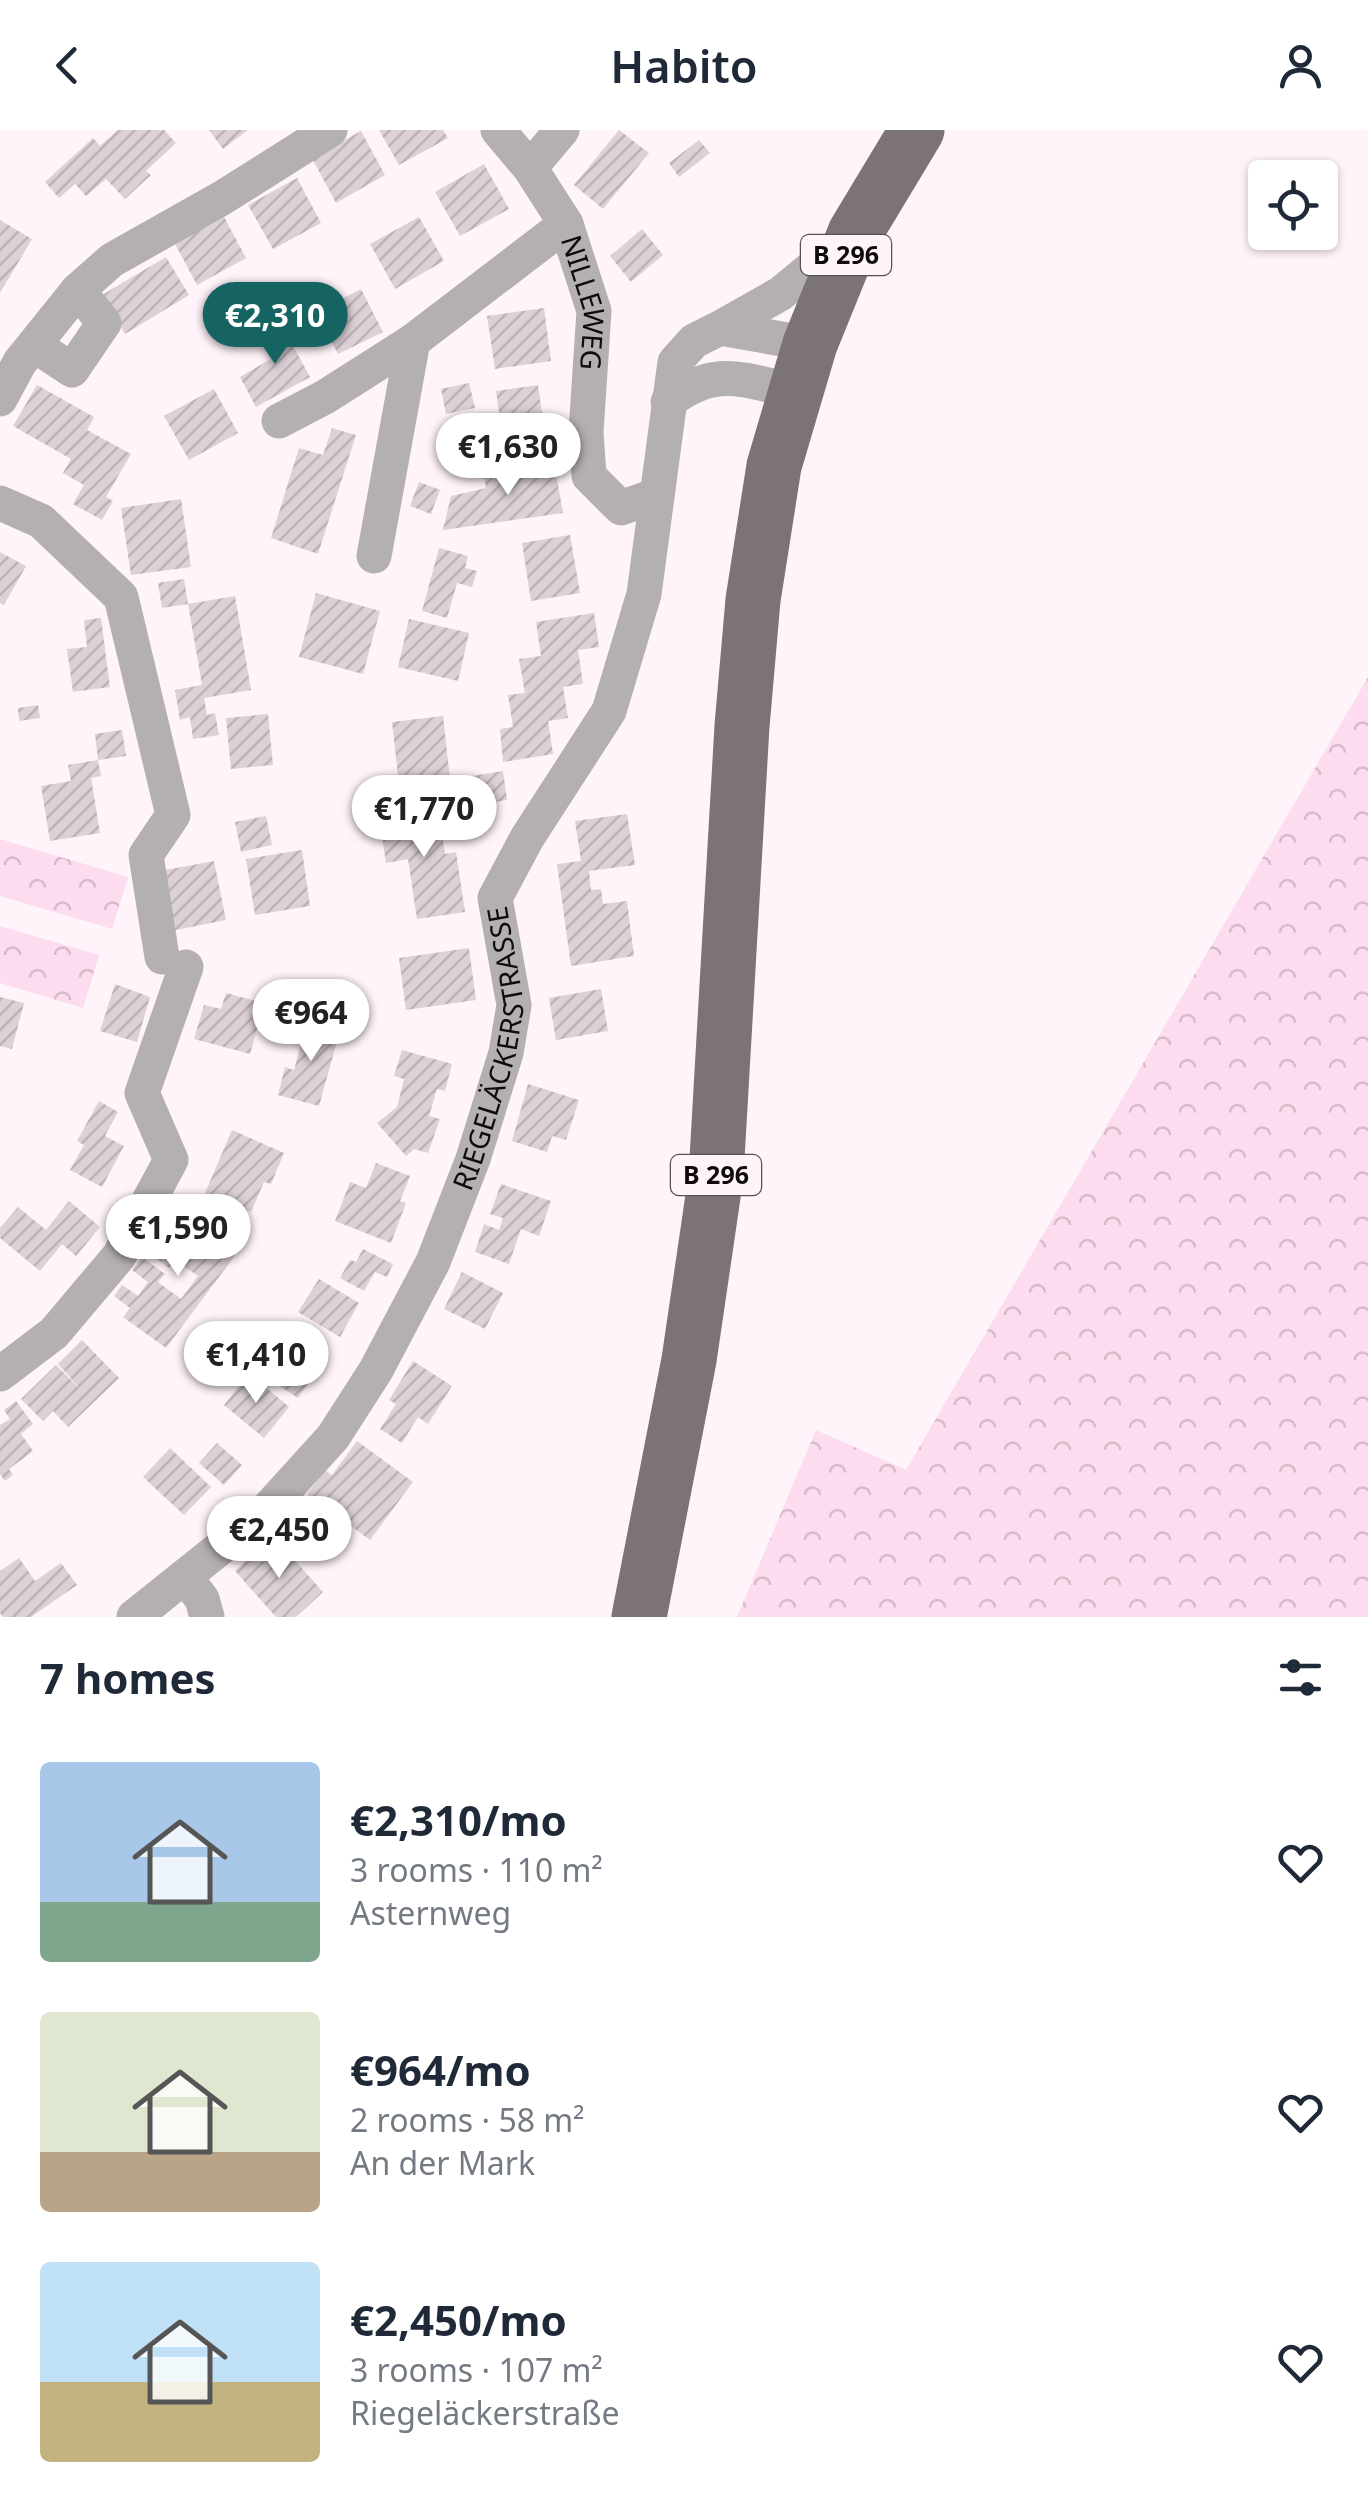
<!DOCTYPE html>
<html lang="en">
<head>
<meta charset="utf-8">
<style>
  :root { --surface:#fff; --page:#f6f6f7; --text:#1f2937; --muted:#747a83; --accent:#156462 }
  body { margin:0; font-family:"Noto Sans",sans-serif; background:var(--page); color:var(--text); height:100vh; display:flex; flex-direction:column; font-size:38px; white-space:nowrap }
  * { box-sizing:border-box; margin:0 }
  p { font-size:32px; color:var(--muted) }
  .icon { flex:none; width:55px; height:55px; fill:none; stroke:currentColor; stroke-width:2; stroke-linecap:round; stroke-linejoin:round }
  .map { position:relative; height:1487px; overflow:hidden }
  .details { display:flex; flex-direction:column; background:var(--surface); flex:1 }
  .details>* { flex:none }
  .buttons { position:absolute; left:1248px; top:30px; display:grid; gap:20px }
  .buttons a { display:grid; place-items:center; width:90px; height:90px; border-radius:10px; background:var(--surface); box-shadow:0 2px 8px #0004; font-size:50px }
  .price { position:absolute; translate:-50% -85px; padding:0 22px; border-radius:35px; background:#fff; color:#222; font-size:32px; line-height:65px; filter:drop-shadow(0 2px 5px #0008) }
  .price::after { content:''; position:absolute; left:50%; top:60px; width:30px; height:22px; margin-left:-15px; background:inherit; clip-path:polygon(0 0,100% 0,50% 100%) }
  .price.selected { background:var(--accent); color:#fff }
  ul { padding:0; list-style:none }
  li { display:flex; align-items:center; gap:30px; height:250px; padding:0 40px }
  li span { display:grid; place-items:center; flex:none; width:280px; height:200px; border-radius:10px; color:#555 }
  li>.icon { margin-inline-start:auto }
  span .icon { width:120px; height:120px; fill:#fffc; stroke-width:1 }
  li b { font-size:42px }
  h2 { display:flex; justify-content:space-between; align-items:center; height:120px; padding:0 40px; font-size:42px }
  header { display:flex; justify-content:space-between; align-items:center; height:130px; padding:0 40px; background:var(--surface); font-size:45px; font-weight:600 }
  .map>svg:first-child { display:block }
  .forest { fill:url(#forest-crowns) }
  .building { fill:url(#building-hatch) }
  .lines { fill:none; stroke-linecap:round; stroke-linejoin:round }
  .minor { stroke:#b4afb1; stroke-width:35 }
  .primary { stroke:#7b7377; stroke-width:55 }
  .labels { text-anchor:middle; stroke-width:8; stroke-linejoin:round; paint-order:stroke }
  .shield { fill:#fff4fa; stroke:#575154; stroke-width:2.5 }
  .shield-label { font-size:25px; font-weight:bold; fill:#0f0b0d }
  .street-label { font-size:28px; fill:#0f0b0d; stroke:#fff4fa }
</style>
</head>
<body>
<header><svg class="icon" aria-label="back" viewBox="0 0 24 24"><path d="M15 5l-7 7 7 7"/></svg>Habito<svg class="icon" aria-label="person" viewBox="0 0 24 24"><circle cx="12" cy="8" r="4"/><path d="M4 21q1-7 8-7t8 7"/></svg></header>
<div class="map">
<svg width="1368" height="1487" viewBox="0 0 1368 1487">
  <defs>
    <pattern id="forest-crowns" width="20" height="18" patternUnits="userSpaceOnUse" patternTransform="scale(2.5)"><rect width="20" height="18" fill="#fcdcee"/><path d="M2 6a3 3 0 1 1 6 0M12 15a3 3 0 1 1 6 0" fill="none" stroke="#d7bbcb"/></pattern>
    <pattern id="building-hatch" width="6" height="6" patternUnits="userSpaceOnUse" patternTransform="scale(2.5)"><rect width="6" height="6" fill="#dcd1d7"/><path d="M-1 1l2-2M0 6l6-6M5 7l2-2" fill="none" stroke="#bcb2b7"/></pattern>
  </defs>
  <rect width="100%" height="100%" fill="#fff4fa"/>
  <!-- forest -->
  <g class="forest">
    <polygon points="1368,547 1368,1487 737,1487 816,1300 906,1340"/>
    <polygon points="0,709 128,747 112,799 0,766"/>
    <polygon points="0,796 99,825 83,878 0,853"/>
  </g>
  <!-- building -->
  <g class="building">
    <polygon points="118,0 164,0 176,13 146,41 151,45 125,69 106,49 86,66 75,54 59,68 45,52 93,8 100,16"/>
    <polygon points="209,0 248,0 223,19"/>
    <polygon points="379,0 443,0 448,8 399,35"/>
    <polygon points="619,0 649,23 603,79 574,55"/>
    <polygon points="361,1 385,45 336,73 312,28"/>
    <polygon points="699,10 710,23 679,47 669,33"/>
    <polygon points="484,34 509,79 460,106 435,62"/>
    <polygon points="297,48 321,93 273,119 248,75"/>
    <polygon points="222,83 246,128 197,155 173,110"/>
    <polygon points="419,87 444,131 395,159 370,114"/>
    <polygon points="0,90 32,109 0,163"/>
    <polygon points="642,99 663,125 631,152 610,126"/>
    <polygon points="166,127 189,165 125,204 102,165"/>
    <polygon points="361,159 383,202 338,224 316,182"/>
    <polygon points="544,178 551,231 495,239 487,186"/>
    <polygon points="279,190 310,247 256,277 240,247 271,229 257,203"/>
    <polygon points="469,253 475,278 446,284 441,259"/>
    <polygon points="37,255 94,287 87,300 131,324 106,367 113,371 102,390 73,374 84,355 63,343 71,329 13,296"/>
    <polygon points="538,255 544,298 502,304 496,261"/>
    <polygon points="214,259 238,303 189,330 164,286"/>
    <polygon points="332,298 356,305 318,424 271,408 299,318 323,325"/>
    <polygon points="554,333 563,383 443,400 451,366 486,358 484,345"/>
    <polygon points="419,352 440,360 431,384 410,376"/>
    <polygon points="181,369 191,437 131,445 121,378"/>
    <polygon points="570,405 580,463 531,471 522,413"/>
    <polygon points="439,418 468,426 465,438 477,441 472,457 457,453 447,488 422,481"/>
    <polygon points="0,422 26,436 4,475 0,473"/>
    <polygon points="184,449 188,474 162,478 158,453"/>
    <polygon points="316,463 380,481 363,544 299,527"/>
    <polygon points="235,466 251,560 204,568 207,585 215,583 219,605 193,609 190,587 180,590 175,560 202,555 188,474"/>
    <polygon points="594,483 599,517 578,520 583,554 563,557 568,588 548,591 553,624 503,632 500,599 513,597 508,565 525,563 519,529 541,526 536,492"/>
    <polygon points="101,488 110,557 73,562 67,519 87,517 84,490"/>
    <polygon points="409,489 469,503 458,551 398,537"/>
    <polygon points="38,575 40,588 19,591 18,578"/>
    <polygon points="268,584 273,635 231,639 226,588"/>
    <polygon points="443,586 450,649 399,655 392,592"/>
    <polygon points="122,600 126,626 98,630 95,604"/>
    <polygon points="98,630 101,646 91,648 100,703 50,711 41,656 71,651 68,635"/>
    <polygon points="503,641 507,670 477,675 472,646"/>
    <polygon points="438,676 445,724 456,722 465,782 417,789 408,729 386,733 379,685"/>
    <polygon points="627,684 635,735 589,741 591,760 601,759 603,774 627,771 634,826 571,836 557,734 581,731 575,691"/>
    <polygon points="266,686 272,715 241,722 235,692"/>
    <polygon points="302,720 310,776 255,785 246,729"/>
    <polygon points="214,731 226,790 171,801 160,741"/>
    <polygon points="469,818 476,870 406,880 399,828"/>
    <polygon points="115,854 150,867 137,912 100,901"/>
    <polygon points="601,859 608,901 556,910 549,868"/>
    <polygon points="226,863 264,873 250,924 194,909 204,875 221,879"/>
    <polygon points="0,867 24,873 12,919 0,916"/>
    <polygon points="308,888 341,897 319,976 278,965 285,937 294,940"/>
    <polygon points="402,920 452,934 445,961 437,959 429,986 440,989 428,1023 414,1019 406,1026 377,993 397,977 404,949 394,946"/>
    <polygon points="528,954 579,970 566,1010 552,1006 547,1022 512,1011"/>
    <polygon points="99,971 118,982 105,1006 124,1016 102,1057 70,1040 84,1015 77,1011"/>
    <polygon points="232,1000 284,1023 271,1054 264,1052 251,1082 231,1073 224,1088 199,1077"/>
    <polygon points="376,1033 410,1046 400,1071 406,1073 391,1113 335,1091 350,1052 366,1058"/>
    <polygon points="501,1054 551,1071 539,1106 521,1099 509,1134 475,1122 484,1094 499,1100 503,1088 490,1084"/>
    <polygon points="69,1071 100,1097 76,1126 62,1114 40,1141 0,1108 0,1098 18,1077 46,1100"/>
    <polygon points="173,1084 189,1096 198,1084 242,1116 166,1218 123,1187 130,1178 114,1166 122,1155 138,1166 148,1152 132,1140 142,1127 165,1144 158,1152 181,1169 198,1146 175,1130 169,1138 148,1122 154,1114 168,1124 181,1106 166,1094"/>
    <polygon points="363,1119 393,1134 387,1147 375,1142 364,1161 340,1148 350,1130 356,1132"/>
    <polygon points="462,1142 503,1163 485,1199 444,1179"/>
    <polygon points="319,1149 359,1173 340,1207 298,1182"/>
    <polygon points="82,1210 119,1248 68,1297 53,1281 43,1291 21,1269 56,1235 82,1261 58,1234"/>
    <polygon points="291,1230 314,1246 298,1268 275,1253"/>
    <polygon points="413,1231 452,1256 428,1294 418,1287 402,1313 380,1299 396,1274 389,1270"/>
    <polygon points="249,1243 289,1277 264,1308 224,1275"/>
    <polygon points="16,1271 33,1294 21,1304 33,1321 9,1339 13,1345 5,1351 0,1344 0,1295 10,1289 4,1280"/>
    <polygon points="357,1311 413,1352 370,1410 307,1364 325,1340 332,1345"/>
    <polygon points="217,1313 242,1335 224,1355 199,1333"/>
    <polygon points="170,1318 211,1357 184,1385 143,1347"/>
    <polygon points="273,1406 323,1462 296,1487 276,1487 235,1441"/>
    <polygon points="19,1428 35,1451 61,1433 77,1455 31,1487 3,1487 0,1483 0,1441"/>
  </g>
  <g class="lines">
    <!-- minor -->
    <g class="minor">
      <path id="s1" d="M498,0L530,38L566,94L594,181L586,302L589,346L621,378L657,365"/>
      <polyline points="530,38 562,0"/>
      <polyline points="720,198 780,164 846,110"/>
      <polyline points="34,215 72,240 104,193 78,160"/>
      <polyline points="0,269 20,232 78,160 112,130 222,68 330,0"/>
      <path d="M668,272C716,235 741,250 795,261"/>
      <polyline points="279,291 325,267 413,211"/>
      <polyline points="0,373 41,391 121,467 173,685 146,725 162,827"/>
      <polyline points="374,426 413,211 566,94"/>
      <polyline points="0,1244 54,1203 119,1126 171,1030 142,963 186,837"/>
      <polyline points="186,1448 202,1469 207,1487"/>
      <path id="s2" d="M134,1487L264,1383L333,1307L376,1240L433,1132L473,1029L506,923L514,875L495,768L527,708L609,581L644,464L675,232L694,211L720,198L810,214"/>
    </g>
    <!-- primary -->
    <polyline class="primary" points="639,1487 689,1230 716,1046 742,596 753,470 774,336 810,214 855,103 917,0"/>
  </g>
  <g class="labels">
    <!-- shield labels -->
    <g class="shield">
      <rect x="801" y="105" width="90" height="40" rx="8"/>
      <rect x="671" y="1025" width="90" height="40" rx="8"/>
    </g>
    <g class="shield-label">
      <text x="846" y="134">B 296</text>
      <text x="716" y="1054">B 296</text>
    </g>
    <!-- street labels -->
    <g class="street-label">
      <text dy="10" stroke="none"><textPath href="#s1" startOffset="198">NILLEWEG</textPath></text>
      <text dy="10" stroke="none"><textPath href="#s2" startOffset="695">RIEGELÄCKERSTRASSE</textPath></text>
    </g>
  </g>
</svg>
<div class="buttons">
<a><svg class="icon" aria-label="locate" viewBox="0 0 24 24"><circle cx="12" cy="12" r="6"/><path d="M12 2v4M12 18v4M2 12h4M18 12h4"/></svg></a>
</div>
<b class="price selected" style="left:275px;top:237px">€2,310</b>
<b class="price" style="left:508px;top:368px">€1,630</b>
<b class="price" style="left:424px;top:730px">€1,770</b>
<b class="price" style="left:311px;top:934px">€964</b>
<b class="price" style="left:178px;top:1149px">€1,590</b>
<b class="price" style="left:256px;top:1276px">€1,410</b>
<b class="price" style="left:279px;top:1451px">€2,450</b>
</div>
<section class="details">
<h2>7 homes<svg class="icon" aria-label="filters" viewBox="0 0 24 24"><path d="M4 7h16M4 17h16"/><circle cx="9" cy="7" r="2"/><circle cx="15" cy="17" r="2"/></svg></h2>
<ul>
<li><span style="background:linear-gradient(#a9c7e8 70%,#7fa58c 0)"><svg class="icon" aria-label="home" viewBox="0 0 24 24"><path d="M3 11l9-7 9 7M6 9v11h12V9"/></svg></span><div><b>€2,310/mo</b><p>3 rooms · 110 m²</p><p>Asternweg</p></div><svg class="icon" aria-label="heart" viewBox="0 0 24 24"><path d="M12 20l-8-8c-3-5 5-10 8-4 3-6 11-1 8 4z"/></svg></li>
<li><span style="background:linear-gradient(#dfe7d0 70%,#b9a48a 0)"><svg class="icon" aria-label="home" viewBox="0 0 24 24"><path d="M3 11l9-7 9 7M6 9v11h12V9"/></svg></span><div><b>€964/mo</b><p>2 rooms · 58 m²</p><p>An der Mark</p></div><svg class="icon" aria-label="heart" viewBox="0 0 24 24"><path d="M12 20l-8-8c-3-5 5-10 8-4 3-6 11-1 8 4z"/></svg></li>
<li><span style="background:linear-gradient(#bfe0f5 60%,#c2b280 0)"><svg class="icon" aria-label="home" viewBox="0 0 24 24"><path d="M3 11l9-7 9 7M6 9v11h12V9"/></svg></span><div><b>€2,450/mo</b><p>3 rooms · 107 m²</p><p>Riegeläckerstraße</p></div><svg class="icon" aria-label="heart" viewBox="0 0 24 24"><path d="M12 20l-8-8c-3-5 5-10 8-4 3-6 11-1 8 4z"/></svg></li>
</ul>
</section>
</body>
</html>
